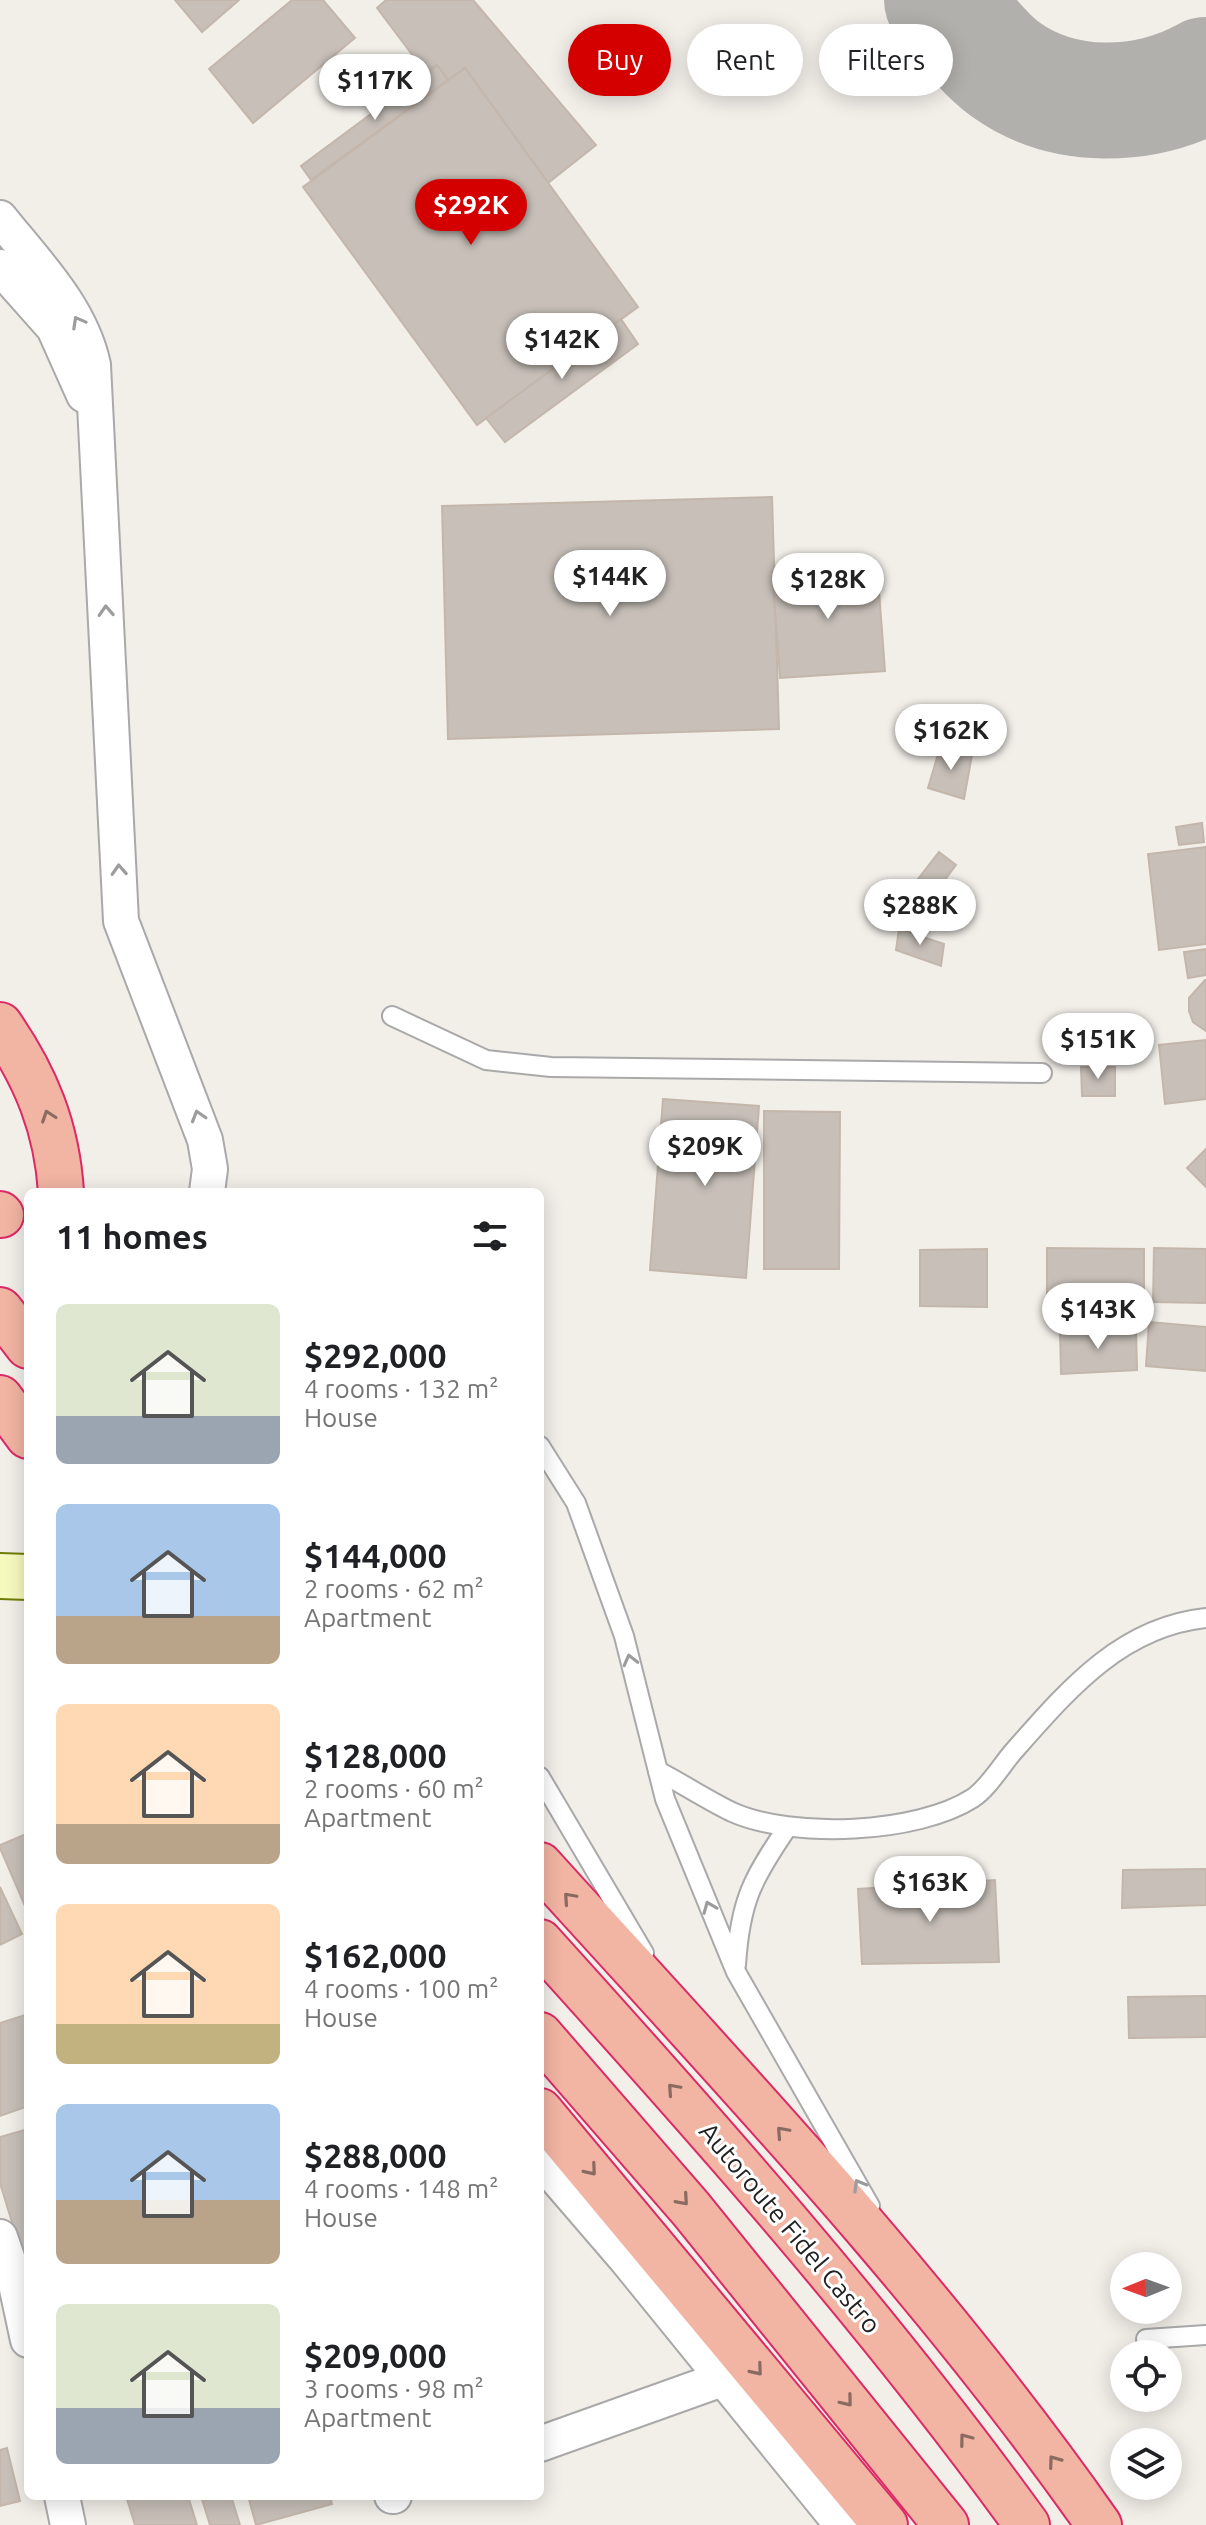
<!DOCTYPE html>
<html lang="en">
<head>
<meta charset="utf-8">
<style>
  :root { --surface:#fff; --page:#f2f2f2; --text:#202124; --muted:#757577; --accent:#d40000 }
  body { margin:0; font-family:Ubuntu,sans-serif; background:var(--page); color:var(--text); height:100vh; display:flex; flex-direction:column; font-size:30px; white-space:nowrap }
  * { box-sizing:border-box; margin:0 }
  p { font-size:26px; color:var(--muted) }
  .icon { flex:none; width:44px; height:44px; fill:none; stroke:currentColor; stroke-width:2; stroke-linecap:round; stroke-linejoin:round }
  .map { position:relative; flex:1; overflow:hidden }
  .side { position:absolute; left:24px; top:1188px; width:520px; height:1312px; display:flex; flex-direction:column; background:var(--surface); border-radius:12px; box-shadow:0 4px 20px #0003 }
  .side>* { flex:none }
  .guide { position:absolute; left:568px; top:24px; width:518px; height:72px; display:flex; gap:16px }
  .needle { width:52px; rotate:269deg }
  .fabs { position:absolute; left:1110px; top:2252px; display:grid; gap:16px }
  .fabs a { display:grid; place-items:center; width:72px; height:72px; border-radius:50%; background:var(--surface); box-shadow:0 4px 20px #0003; font-size:40px }
  .price { position:absolute; translate:-50% -68px; padding:0 18px; border-radius:28px; background:#fff; color:#222; font-size:26px; line-height:52px; filter:drop-shadow(0 2px 4px #0008) }
  .price::after { content:''; position:absolute; left:50%; top:48px; width:24px; height:18px; margin-left:-12px; background:inherit; clip-path:polygon(0 0,100% 0,50% 100%) }
  .price.current { background:var(--accent); color:#fff }
  ul { padding:0; list-style:none }
  li { display:flex; align-items:center; gap:24px; height:200px; padding:0 32px }
  li span { display:grid; place-items:center; flex:none; width:224px; height:160px; border-radius:12px; color:#555 }
  li>.icon { margin-inline-start:auto }
  span .icon { width:96px; height:96px; fill:#fffc; stroke-width:1 }
  li b { font-size:34px }
  h2 { display:flex; justify-content:space-between; align-items:center; height:96px; padding:0 32px; font-size:34px }
  .chip { padding:0 28px; border-radius:36px; background:var(--surface); box-shadow:0 4px 20px #0003; font-size:28px; line-height:72px }
  .chip.current { background:var(--accent); color:#fff }
  .map>svg:first-child { display:block }
  .lines { fill:none; stroke-linecap:round; stroke-linejoin:round }
  .taxiway { stroke:#b1b0ac; stroke-width:116 }
  .building { fill:#c7bfb8; stroke:#c4b6ab; stroke-width:2 }
  .service-casing { stroke:#a9a9a9; stroke-width:22 }
  .minor-casing { stroke:#a9a9a9; stroke-width:38 }
  .secondary-casing { stroke:#707d05; stroke-width:48 }
  .trunk-casing { stroke:#dc2a67; stroke-width:48 }
  .service { stroke:#fff; stroke-width:18 }
  .minor { stroke:#fff; stroke-width:34 }
  .secondary { stroke:#f7fabf; stroke-width:44 }
  .trunk { stroke:#f2b4a3; stroke-width:44 }
  .oneway { stroke:#9c9c9c }
  .oneway2 { stroke:#8a6b62 }
  .labels { text-anchor:middle; stroke-width:6; stroke-linejoin:round; paint-order:stroke }
  .street-label { font-size:26px; fill:#222; stroke:#fff }
</style>
</head>
<body>
<div class="map">
<svg width="1206" height="2525" viewBox="0 0 1206 2525">
  <rect width="100%" height="100%" fill="#f2efe9"/>
  <g class="lines">
    <!-- taxiway -->
    <path class="taxiway" d="M942,0C962,23 980,51 1005,69C1063,111 1144,109 1206,75"/>
  </g>
  <!-- building -->
  <g class="building">
    <polygon points="175,0 239,0 202,32"/>
    <polygon points="292,0 323,0 355,38 253,123 209,69"/>
    <polygon points="386,0 473,0 596,145 548,183 465,68 448,80 437,65 426,73 377,8"/>
    <polygon points="437,65 448,80 311,180 301,166"/>
    <polygon points="465,68 638,307 477,425 303,187"/>
    <polygon points="621,319 638,344 505,442 486,418"/>
    <polygon points="772,497 779,729 448,739 442,506"/>
    <polygon points="877,564 885,671 780,678 772,571"/>
    <polygon points="941,744 972,755 964,799 928,788"/>
    <polygon points="1202,823 1204,842 1179,845 1176,827"/>
    <polygon points="1206,847 1206,944 1159,950 1148,854"/>
    <polygon points="939,852 956,865 926,905 908,892"/>
    <polygon points="899,929 944,944 941,966 896,950"/>
    <polygon points="1206,949 1206,975 1188,978 1184,952"/>
    <polygon points="1205,980 1206,980 1206,1031 1193,1022 1189,1011 1189,998"/>
    <polygon points="1206,1040 1206,1099 1165,1104 1159,1045"/>
    <polygon points="1081,1067 1115,1067 1115,1096 1082,1096"/>
    <polygon points="663,1099 759,1106 746,1278 650,1270"/>
    <polygon points="764,1111 840,1112 839,1269 764,1269"/>
    <polygon points="1206,1149 1206,1187 1187,1168"/>
    <polygon points="1047,1248 1144,1249 1144,1303 1047,1301"/>
    <polygon points="1154,1248 1206,1249 1206,1303 1153,1302"/>
    <polygon points="987,1249 987,1307 920,1306 920,1250"/>
    <polygon points="1149,1322 1206,1327 1206,1371 1146,1366"/>
    <polygon points="1136,1328 1137,1370 1061,1374 1060,1330"/>
    <polygon points="26,1834 28,1839 28,1913 0,1848 0,1845"/>
    <polygon points="1206,1869 1206,1905 1122,1908 1123,1870"/>
    <polygon points="995,1880 999,1962 862,1964 858,1889"/>
    <polygon points="0,1887 22,1934 0,1945"/>
    <polygon points="1206,1996 1206,2037 1129,2038 1128,1997"/>
    <polygon points="28,2014 28,2106 0,2116 0,2023"/>
    <polygon points="28,2129 28,2253 22,2255 0,2183 0,2137"/>
    <polygon points="7,2448 20,2501 0,2506 0,2450"/>
    <polygon points="126,2496 188,2496 197,2525 135,2525"/>
    <polygon points="201,2496 231,2496 240,2525 210,2525"/>
    <polygon points="248,2496 330,2496 332,2504 256,2525"/>
  </g>
  <g class="lines">
    <!-- service casing -->
    <g class="service-casing">
      <g id="service">
        <polyline points="392,1016 486,1060 551,1067 1042,1073"/>
        <polyline points="540,1446 576,1503 624,1636 665,1799 736,1972 870,2206"/>
        <path d="M658,1771C683,1784 707,1800 732,1812C792,1839 917,1834 973,1798C988,1788 1001,1766 1013,1752C1067,1691 1120,1627 1206,1618"/>
        <polyline points="540,1777 644,1953"/>
        <path d="M736,1965C740,1902 752,1879 787,1828"/>
        <polyline points="1146,2339 1206,2335"/>
      </g>
    </g>
    <!-- minor casing -->
    <g class="minor-casing">
      <g id="minor">
        <path d="M0,218C36,263 81,308 93,365L121,921L205,1140L210,1169L207,1192"/>
        <polyline points="0,267 54,328 84,395"/>
        <polyline points="540,2159 627,2260 842,2525"/>
        <polyline points="0,2237 16,2284 28,2340"/>
        <polyline points="540,2444 722,2379"/>
        <polyline points="62,2496 68,2525"/>
        <polyline points="392,2496 394,2496"/>
      </g>
    </g>
    <!-- secondary casing -->
    <g class="secondary-casing">
      <polyline id="secondary" points="0,1576 28,1577"/>
    </g>
    <!-- trunk casing -->
    <g class="trunk-casing">
      <g id="trunk">
        <path d="M0,1025C36,1077 57,1128 61,1192"/>
        <polyline points="0,1214 1,1215"/>
        <polyline points="0,1310 28,1346"/>
        <polyline points="0,1398 28,1436"/>
        <path d="M540,1865C734,2079 933,2288 1099,2525"/>
        <path d="M540,1942C710,2130 878,2319 1027,2525"/>
        <polyline points="540,2035 691,2209 946,2525"/>
        <polyline points="540,2111 885,2525"/>
      </g>
    </g>
    <!-- service -->
    <use href="#service" class="service"/>
    <!-- minor -->
    <use href="#minor" class="minor"/>
    <!-- secondary -->
    <use href="#secondary" class="secondary"/>
    <!-- trunk -->
    <use href="#trunk" class="trunk"/>
  </g>
  <!-- one-way arrows -->
  <defs><path id="oneway-chevron" d="M-2-3.5L2.5 0L-2 3.5" fill="none" stroke-width="1.6" stroke-linecap="round" stroke-linejoin="round" transform="scale(2)"/></defs>
  <g class="oneway">
    <use href="#oneway-chevron" transform="translate(78 322) rotate(-119)"/>
    <use href="#oneway-chevron" transform="translate(106 611) rotate(-93)"/>
    <use href="#oneway-chevron" transform="translate(119 870) rotate(-93)"/>
    <use href="#oneway-chevron" transform="translate(198 1116) rotate(-107)"/>
    <use href="#oneway-chevron" transform="translate(630 1660) rotate(-104)"/>
    <use href="#oneway-chevron" transform="translate(709 1907) rotate(-112)"/>
    <use href="#oneway-chevron" transform="translate(859 2185) rotate(-120)"/>
  </g>
  <g class="oneway2">
    <use href="#oneway-chevron" transform="translate(48 1116) rotate(-109)"/>
    <use href="#oneway-chevron" transform="translate(569 1898) rotate(-132)"/>
    <use href="#oneway-chevron" transform="translate(673 2089) rotate(-132)"/>
    <use href="#oneway-chevron" transform="translate(782 2132) rotate(-132)"/>
    <use href="#oneway-chevron" transform="translate(591 2170) rotate(50)"/>
    <use href="#oneway-chevron" transform="translate(683 2200) rotate(49)"/>
    <use href="#oneway-chevron" transform="translate(757 2370) rotate(50)"/>
    <use href="#oneway-chevron" transform="translate(847 2401) rotate(51)"/>
    <use href="#oneway-chevron" transform="translate(965 2439) rotate(-127)"/>
    <use href="#oneway-chevron" transform="translate(1054 2461) rotate(-126)"/>
  </g>
  <g class="labels">
    <!-- street labels -->
    <g class="street-label">
      <text transform="translate(790 2228) rotate(50)" y="9">Autoroute Fidel Castro</text>
    </g>
  </g>
</svg>
<div class="fabs">
<a><svg class="needle" viewBox="-14 -14 28 28"><path d="M0-13l5 13h-10z" fill="#e53935"/><path d="M0 13l5-13h-10z" fill="#757577"/></svg></a>
<a><svg class="icon" aria-label="locate" viewBox="0 0 24 24"><circle cx="12" cy="12" r="6"/><path d="M12 2v4M12 18v4M2 12h4M18 12h4"/></svg></a>
<a><svg class="icon" aria-label="layers" viewBox="0 0 24 24"><path d="M12 4l9 5-9 5-9-5zM3 14l9 5 9-5"/></svg></a>
</div>
<b class="price" style="left:375px;top:122px">$117K</b>
<b class="price current" style="left:471px;top:247px">$292K</b>
<b class="price" style="left:562px;top:381px">$142K</b>
<b class="price" style="left:610px;top:618px">$144K</b>
<b class="price" style="left:828px;top:621px">$128K</b>
<b class="price" style="left:951px;top:772px">$162K</b>
<b class="price" style="left:920px;top:947px">$288K</b>
<b class="price" style="left:1098px;top:1081px">$151K</b>
<b class="price" style="left:705px;top:1188px">$209K</b>
<b class="price" style="left:1098px;top:1351px">$143K</b>
<b class="price" style="left:930px;top:1924px">$163K</b>
<div class="guide">
<a class="chip current">Buy</a>
<a class="chip">Rent</a>
<a class="chip">Filters</a>
</div>
<section class="side">
<h2>11 homes<svg class="icon" aria-label="filters" viewBox="0 0 24 24"><path d="M4 7h16M4 17h16"/><circle cx="9" cy="7" r="2"/><circle cx="15" cy="17" r="2"/></svg></h2>
<ul>
<li><span style="background:linear-gradient(#dfe7d0 70%,#9aa5b1 0)"><svg class="icon" aria-label="home" viewBox="0 0 24 24"><path d="M3 11l9-7 9 7M6 9v11h12V9"/></svg></span><div><b>$292,000</b><p>4 rooms · 132 m²</p><p>House</p></div></li>
<li><span style="background:linear-gradient(#a9c7e8 70%,#b9a48a 0)"><svg class="icon" aria-label="home" viewBox="0 0 24 24"><path d="M3 11l9-7 9 7M6 9v11h12V9"/></svg></span><div><b>$144,000</b><p>2 rooms · 62 m²</p><p>Apartment</p></div></li>
<li><span style="background:linear-gradient(#ffd9b3 75%,#b9a48a 0)"><svg class="icon" aria-label="home" viewBox="0 0 24 24"><path d="M3 11l9-7 9 7M6 9v11h12V9"/></svg></span><div><b>$128,000</b><p>2 rooms · 60 m²</p><p>Apartment</p></div></li>
<li><span style="background:linear-gradient(#ffd9b3 75%,#c2b280 0)"><svg class="icon" aria-label="home" viewBox="0 0 24 24"><path d="M3 11l9-7 9 7M6 9v11h12V9"/></svg></span><div><b>$162,000</b><p>4 rooms · 100 m²</p><p>House</p></div></li>
<li><span style="background:linear-gradient(#a9c7e8 60%,#b9a48a 0)"><svg class="icon" aria-label="home" viewBox="0 0 24 24"><path d="M3 11l9-7 9 7M6 9v11h12V9"/></svg></span><div><b>$288,000</b><p>4 rooms · 148 m²</p><p>House</p></div></li>
<li><span style="background:linear-gradient(#dfe7d0 65%,#9aa5b1 0)"><svg class="icon" aria-label="home" viewBox="0 0 24 24"><path d="M3 11l9-7 9 7M6 9v11h12V9"/></svg></span><div><b>$209,000</b><p>3 rooms · 98 m²</p><p>Apartment</p></div></li>
</ul>
</section>
</div>
</body>
</html>
